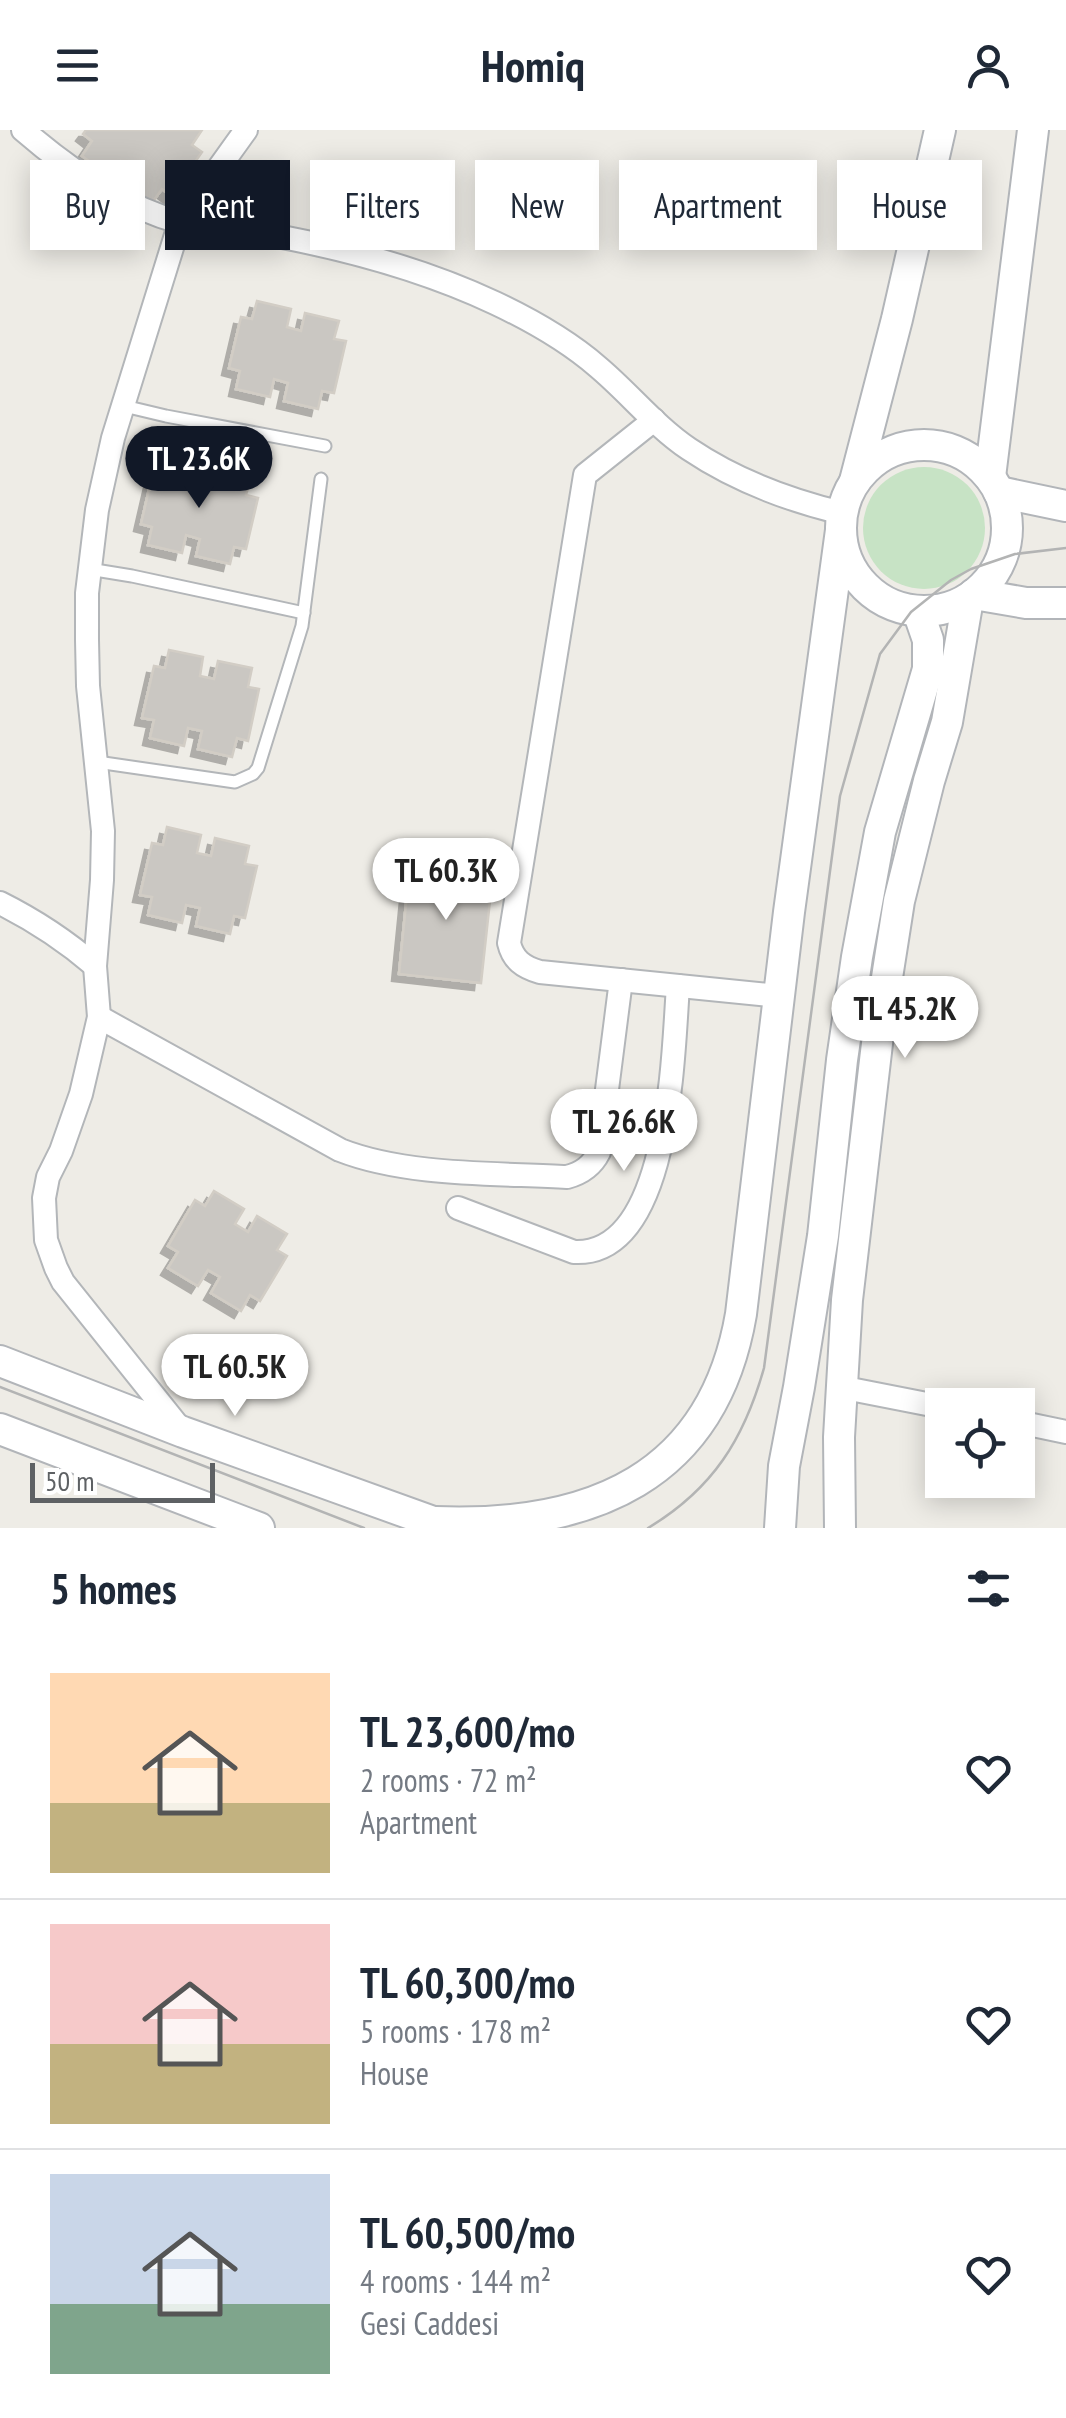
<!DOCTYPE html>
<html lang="en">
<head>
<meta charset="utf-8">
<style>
  :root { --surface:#fff; --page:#f2f2f3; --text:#1f2937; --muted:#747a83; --line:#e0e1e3; --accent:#111827 }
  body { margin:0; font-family:"PT Sans Narrow",sans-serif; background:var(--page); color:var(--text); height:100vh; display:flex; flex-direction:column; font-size:38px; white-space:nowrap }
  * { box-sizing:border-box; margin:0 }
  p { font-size:32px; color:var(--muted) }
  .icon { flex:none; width:55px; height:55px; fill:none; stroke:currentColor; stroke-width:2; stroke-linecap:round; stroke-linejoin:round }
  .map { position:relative; height:1398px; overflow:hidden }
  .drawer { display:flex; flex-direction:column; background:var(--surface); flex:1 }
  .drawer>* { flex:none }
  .banner { position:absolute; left:30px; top:30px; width:1008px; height:90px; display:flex; gap:20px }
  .tools { position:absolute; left:925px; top:1258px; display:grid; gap:20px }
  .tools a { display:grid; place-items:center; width:110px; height:110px; border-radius:0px; background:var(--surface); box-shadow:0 5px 25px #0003; font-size:50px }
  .scale { position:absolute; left:30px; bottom:25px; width:185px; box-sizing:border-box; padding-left:10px; border:5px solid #5e6164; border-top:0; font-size:28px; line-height:35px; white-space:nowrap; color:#5e6164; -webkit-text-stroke:8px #fff; paint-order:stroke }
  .price { position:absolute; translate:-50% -85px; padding:0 22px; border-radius:35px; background:#fff; color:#222; font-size:32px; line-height:65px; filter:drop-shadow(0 2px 5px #0008) }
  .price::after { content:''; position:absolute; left:50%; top:60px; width:30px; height:22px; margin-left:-15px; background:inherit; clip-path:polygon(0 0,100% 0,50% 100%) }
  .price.selected { background:var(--accent); color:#fff }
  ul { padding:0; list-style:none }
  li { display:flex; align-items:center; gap:30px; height:250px; padding:0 50px }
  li+li { border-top:2px solid var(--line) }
  li span { display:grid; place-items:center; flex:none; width:280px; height:200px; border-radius:0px; color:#555 }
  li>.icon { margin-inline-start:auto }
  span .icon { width:120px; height:120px; fill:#fffc; stroke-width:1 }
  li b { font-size:42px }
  h2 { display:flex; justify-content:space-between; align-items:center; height:120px; padding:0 50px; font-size:42px }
  .tag { padding:0 35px; border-radius:0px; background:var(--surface); box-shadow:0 5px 25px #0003; font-size:35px; line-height:90px }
  .tag.selected { background:var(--accent); color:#fff }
  header { display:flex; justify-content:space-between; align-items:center; height:130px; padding:0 50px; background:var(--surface); font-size:45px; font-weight:700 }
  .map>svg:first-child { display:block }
  .green { fill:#c7e3c5 }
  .building { fill:#cac7c2; stroke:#d2cdc5; stroke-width:2.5; filter:url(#shadow) }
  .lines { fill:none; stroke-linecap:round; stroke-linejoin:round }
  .lane-casing { stroke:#b3b6b9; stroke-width:15 }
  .street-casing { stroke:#b3b6b9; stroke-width:26 }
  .secondary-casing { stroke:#b2b5b9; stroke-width:34 }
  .lane { stroke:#fff; stroke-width:11 }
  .street { stroke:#fff; stroke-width:22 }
  .secondary { stroke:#fff; stroke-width:30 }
  .tram { stroke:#b3b4b4; stroke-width:2.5 }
</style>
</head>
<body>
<header><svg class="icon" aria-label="menu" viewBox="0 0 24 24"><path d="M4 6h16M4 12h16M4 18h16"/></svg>Homiq<svg class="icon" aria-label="person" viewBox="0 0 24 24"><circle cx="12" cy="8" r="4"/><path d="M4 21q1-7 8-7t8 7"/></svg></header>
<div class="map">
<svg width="1066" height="1398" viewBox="0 0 1066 1398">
  <defs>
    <filter id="shadow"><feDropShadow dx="-7" dy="7" stdDeviation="0" flood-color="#0004"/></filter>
  </defs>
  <rect width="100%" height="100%" fill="#eeece6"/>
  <!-- green -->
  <circle class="green" cx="924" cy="398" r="61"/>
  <!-- building -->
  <g class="building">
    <polygon points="86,0 202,0 192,15 202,22 171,66 162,59 151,74 122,54 133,39 121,31 110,46 82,26 92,11 83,4"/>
    <polygon points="257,171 291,179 287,197 301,201 305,183 339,191 334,209 346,211 334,263 322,261 318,279 284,271 288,253 274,249 270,267 236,259 240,241 229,238 241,187 252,189"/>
    <polygon points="168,327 203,335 198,353 212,356 217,339 251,347 246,365 258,368 246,419 234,417 230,434 196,426 200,409 186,405 182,423 148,415 152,397 141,394 153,342 164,345"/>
    <polygon points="169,520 203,527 200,546 214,549 218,531 252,538 248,557 259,559 248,611 237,608 232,627 198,619 202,601 188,598 184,616 150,608 154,590 142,588 154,536 165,538"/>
    <polygon points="167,697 201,705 197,723 211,726 215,708 249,716 245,734 257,736 245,788 234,786 230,804 196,796 200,778 186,775 182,793 148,785 152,767 140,765 152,713 163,715"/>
    <polygon points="410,734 493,743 481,853 399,844"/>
    <polygon points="214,1061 244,1079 235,1094 248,1102 257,1086 287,1104 277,1120 287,1126 260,1171 250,1165 241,1181 211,1163 220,1147 208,1140 198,1156 168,1138 178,1122 168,1116 195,1070 205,1076"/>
  </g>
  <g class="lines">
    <!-- lane casing -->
    <g class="lane-casing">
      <g id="lane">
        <polyline points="124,276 166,286 325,316"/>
        <polyline points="89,439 132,446 304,483"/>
        <polyline points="97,632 235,652 253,644 258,638 302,496 321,349"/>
      </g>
    </g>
    <!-- street casing -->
    <g class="street-casing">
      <g id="street">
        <path d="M23,0C68,39 121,76 179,92C191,95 205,95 217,96C237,99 257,102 277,106C351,120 427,141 495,173C531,190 568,211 598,237C629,263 655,296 689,319C735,350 788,370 842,383"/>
        <path d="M654,290L585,345L509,813C513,830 523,837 540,842L779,866"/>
        <path d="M0,773C34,790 66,811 95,836"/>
        <path d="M99,887L340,1020C406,1046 495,1043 567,1047C582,1043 592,1036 599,1022L621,850"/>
        <path d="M458,1078L574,1122C671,1127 673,921 678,856"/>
        <polyline points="840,1257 942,1277"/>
        <polyline points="1018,1292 1066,1302"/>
        <polyline points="183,1302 63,1152 56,1138 46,1110 44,1068 48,1047 61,1021 81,964 99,887 95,836 102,750 103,701 88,556 87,510 87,463 97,380 113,308 180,92 246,0"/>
      </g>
    </g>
    <!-- secondary casing -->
    <g class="secondary-casing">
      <g id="secondary">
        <circle cx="924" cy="398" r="83"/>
        <polyline points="990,347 1033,0"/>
        <polyline points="855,351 897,189 940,0"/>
        <polyline points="999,362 1066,376"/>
        <polyline points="974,464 1026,473 1066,473"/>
        <polyline points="0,1231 183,1302 450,1398"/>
        <polyline points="0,1299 259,1398"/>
        <path d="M435,1392C591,1398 713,1348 741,1184L789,782L841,400"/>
        <polyline points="780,1398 784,1336 799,1257 823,1106 842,930 857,827 880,702 928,539 928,510 918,481"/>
        <polyline points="840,1398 839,1307 847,1170 878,905 899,771 929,651 947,592 968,469"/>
      </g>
    </g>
    <!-- lane -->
    <use href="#lane" class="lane"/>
    <!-- street -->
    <use href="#street" class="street"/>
    <!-- secondary -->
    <use href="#secondary" class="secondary"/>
    <!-- tram -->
    <g class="tram">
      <polyline points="0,1257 364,1398"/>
      <path d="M648,1398C713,1359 744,1309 764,1238L840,666L880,524L911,482L951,450L971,439L1015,424L1066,418"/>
    </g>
  </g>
</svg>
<div class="tools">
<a><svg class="icon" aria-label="locate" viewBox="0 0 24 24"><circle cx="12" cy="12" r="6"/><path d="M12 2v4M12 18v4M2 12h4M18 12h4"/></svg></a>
</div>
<div class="scale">50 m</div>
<b class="price selected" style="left:199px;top:381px">TL 23.6K</b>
<b class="price" style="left:446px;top:793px">TL 60.3K</b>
<b class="price" style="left:905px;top:931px">TL 45.2K</b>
<b class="price" style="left:624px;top:1044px">TL 26.6K</b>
<b class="price" style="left:235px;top:1289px">TL 60.5K</b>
<div class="banner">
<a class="tag">Buy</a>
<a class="tag selected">Rent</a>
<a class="tag">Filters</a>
<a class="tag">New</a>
<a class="tag">Apartment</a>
<a class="tag">House</a>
</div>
</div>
<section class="drawer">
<h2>5 homes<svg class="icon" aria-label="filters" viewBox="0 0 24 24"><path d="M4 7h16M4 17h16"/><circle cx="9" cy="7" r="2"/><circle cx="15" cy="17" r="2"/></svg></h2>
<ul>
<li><span style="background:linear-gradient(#ffd9b3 65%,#c2b280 0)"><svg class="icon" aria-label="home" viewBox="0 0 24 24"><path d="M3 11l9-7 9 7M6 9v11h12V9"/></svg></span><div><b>TL 23,600/mo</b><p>2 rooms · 72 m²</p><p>Apartment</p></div><svg class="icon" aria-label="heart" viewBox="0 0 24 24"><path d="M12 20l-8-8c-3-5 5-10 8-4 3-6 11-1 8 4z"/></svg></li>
<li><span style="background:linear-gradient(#f6c9c9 60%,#c2b280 0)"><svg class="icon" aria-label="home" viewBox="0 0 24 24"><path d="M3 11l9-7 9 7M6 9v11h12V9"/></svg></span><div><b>TL 60,300/mo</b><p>5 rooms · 178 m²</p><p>House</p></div><svg class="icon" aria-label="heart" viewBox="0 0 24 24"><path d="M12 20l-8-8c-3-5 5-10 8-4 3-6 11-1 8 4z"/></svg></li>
<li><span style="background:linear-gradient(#c9d6e8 65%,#7fa58c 0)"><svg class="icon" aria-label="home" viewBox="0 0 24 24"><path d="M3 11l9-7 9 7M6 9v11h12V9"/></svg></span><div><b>TL 60,500/mo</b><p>4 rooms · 144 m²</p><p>Gesi Caddesi</p></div><svg class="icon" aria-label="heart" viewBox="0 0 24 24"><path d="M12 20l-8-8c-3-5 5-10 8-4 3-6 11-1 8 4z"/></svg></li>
</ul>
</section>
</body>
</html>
